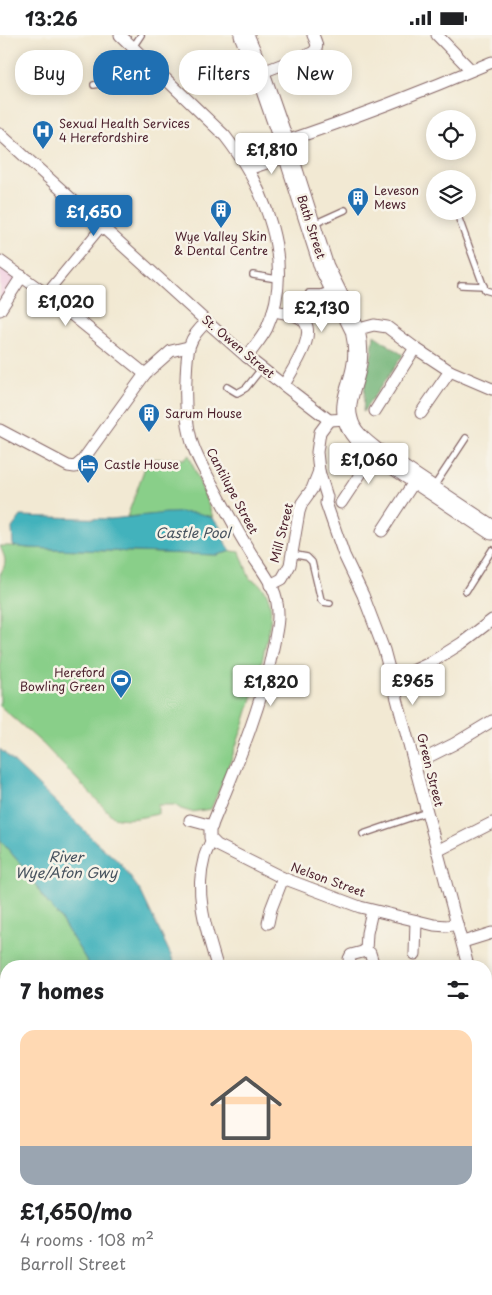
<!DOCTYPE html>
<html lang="en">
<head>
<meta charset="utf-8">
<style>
  :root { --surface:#fff; --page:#f2f2f2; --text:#202124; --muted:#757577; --line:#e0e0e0; --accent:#1f6fb2 }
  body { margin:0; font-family:"Playpen Sans",sans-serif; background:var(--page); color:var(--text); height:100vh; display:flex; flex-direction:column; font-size:19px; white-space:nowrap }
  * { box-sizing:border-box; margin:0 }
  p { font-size:16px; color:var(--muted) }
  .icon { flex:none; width:28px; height:28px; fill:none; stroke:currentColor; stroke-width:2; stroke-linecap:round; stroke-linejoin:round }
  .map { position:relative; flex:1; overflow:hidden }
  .details { position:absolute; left:0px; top:925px; width:492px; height:335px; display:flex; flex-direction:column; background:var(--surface); border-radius:20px 20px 0 0; box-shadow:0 2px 12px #0003 }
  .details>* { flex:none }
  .top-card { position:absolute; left:15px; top:15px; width:462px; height:45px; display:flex; gap:10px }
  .fabs { position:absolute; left:426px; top:75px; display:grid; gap:10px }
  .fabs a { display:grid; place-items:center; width:50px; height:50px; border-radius:50%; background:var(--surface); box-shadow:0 2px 12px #0003; font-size:25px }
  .price { position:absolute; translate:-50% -42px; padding:0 11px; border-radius:5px; background:#fff; color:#222; font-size:16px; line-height:32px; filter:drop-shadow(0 1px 2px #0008) }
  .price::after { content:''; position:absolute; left:50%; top:30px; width:15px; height:11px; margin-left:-8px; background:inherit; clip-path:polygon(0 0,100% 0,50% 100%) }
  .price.current { background:var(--accent); color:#fff }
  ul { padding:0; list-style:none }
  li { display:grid; align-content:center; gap:10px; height:265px; padding:0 20px }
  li+li { border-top:1px solid var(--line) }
  li span { display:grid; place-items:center; height:155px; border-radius:15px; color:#555 }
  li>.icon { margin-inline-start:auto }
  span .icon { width:90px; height:90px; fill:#fffc; stroke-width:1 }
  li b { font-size:21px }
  h2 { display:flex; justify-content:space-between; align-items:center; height:60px; padding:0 20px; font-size:21px }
  .chip { padding:0 18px; border-radius:20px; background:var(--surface); box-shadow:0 2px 12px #0003; font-size:18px; line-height:45px }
  .chip.current { background:var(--accent); color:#fff }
  .status { display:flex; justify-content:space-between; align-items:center; height:35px; padding:0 25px; background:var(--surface); direction:ltr }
  .status svg { height:14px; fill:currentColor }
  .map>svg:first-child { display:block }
  .built { fill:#f2cfe2 }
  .green { fill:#89cf89; stroke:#6a775a }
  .forest { fill:#6eb275; stroke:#5c6850 }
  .water { fill:#42b2bc; stroke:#466874 }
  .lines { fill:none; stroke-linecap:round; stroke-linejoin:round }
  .service-casing { stroke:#856666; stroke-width:8 }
  .pedestrian-casing { stroke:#856666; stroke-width:11 }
  .minor-casing { stroke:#856666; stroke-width:13 }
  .trunk-casing { stroke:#856666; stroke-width:21 }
  .service { stroke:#fff; stroke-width:5.5 }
  .pedestrian { stroke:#fff; stroke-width:9 }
  .minor { stroke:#fff; stroke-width:11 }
  .trunk { stroke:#fff; stroke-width:19 }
  .labels { text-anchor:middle; stroke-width:5; stroke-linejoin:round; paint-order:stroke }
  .poi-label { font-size:12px; fill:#4a1f2b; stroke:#f7f3e8; text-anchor:start }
  .street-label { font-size:12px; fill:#4a1f2b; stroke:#f7f3e8 }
  .water-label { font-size:14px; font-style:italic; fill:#47525e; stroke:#f7f3e8 }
</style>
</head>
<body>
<div class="status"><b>13:26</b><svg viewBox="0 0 49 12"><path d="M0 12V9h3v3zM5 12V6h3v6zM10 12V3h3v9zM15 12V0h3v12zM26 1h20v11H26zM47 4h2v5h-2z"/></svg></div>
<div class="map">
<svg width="492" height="1260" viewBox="0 0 492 1260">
  <rect width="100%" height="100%" fill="#f7f3e8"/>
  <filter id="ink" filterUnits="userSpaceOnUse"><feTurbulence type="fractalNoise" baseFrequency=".02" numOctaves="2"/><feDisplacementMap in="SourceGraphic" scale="10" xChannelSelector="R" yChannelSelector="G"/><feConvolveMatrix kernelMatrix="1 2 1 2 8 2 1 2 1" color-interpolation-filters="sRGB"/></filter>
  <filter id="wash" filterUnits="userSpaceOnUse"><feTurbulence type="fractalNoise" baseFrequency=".0096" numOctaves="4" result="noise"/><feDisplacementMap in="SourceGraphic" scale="20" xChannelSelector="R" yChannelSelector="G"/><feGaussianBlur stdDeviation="1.12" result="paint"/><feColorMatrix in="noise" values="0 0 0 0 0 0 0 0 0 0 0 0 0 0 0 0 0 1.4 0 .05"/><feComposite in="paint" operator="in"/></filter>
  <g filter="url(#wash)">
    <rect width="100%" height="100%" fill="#f2e9d3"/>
    <!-- built -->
    <polygon class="built" points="0,231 18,243 0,270"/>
    <!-- green -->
    <g class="green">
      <path d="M189,420L213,482C185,475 156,480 127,482L148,424H184Z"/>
      <path d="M0,511H13L28,513L217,520L232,516L240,517L250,544C260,548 266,554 269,565C273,577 269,592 267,603C256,660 234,721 211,774L191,777L181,774L175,770H158V779C142,782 129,786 113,782L43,709L0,671V539C8,527 5,523 0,511Z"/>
      <polygon points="0,805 30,840 42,861 60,883 90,931 6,931 6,1254 176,1254 176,1260 0,1260"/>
    </g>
    <!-- forest -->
    <polygon class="forest" points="374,300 403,320 363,377 365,346 372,318"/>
    <!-- water -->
    <g class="water">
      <path d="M166,478C185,478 214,473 222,496C224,504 224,510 232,516L217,520L28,513L13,511L12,493L21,481L111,484Z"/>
      <polygon points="0,714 60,771 96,807 120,828 141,857 176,931 90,931 60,883 42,861 30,840 0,805"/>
      <rect x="176" y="1254" width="79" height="6"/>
    </g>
  </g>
  <g filter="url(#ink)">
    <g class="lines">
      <!-- service casing -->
      <g class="service-casing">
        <g id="service">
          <polyline points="133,12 141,0"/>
          <polyline points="94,50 112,47 124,37 135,14"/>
          <polyline points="456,176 485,255 492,257"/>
          <polyline points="314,189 345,175"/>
          <polyline points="253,240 277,244"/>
          <polyline points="461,250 484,251"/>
          <polyline points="309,258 321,258 332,254"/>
          <polyline points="227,352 237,358 246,353 262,333"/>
          <polyline points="433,453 466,403"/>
          <polyline points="291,519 307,522 312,527 321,565 323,567 330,568"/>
          <polyline points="466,556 492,515"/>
          <polyline points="363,799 427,777"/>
        </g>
      </g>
      <!-- pedestrian casing -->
      <g class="pedestrian-casing">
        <polyline id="pedestrian" points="46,259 102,191"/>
      </g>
      <!-- minor casing -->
      <g class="minor-casing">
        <g id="minor">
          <path d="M120,0L225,101C265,152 296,229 267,293C262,303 254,312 247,322"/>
          <polyline points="437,0 471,35"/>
          <path d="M260,38L312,18C320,12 316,8 313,0"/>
          <polyline points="0,99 207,287 247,322 329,385 348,384"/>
          <path d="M284,107C354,83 424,56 492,27"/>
          <polyline points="248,134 288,121"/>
          <polyline points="0,226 46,259 145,339"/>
          <polyline points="0,275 22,241"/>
          <path d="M273,276C282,278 296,278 303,285C318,299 292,335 284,350"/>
          <path d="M207,287C186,304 187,319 186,344C185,364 186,385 191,404C195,420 204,435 212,449C224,471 235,493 249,515C258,531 275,549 277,568C280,583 276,598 273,613C261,675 234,736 210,795V803L217,810L283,843L360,872L434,890L447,891L457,889"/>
          <polyline points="355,295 374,290 387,292 415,313 450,336 492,354"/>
          <polyline points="375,376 415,313"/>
          <polyline points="421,378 450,336"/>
          <polyline points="0,395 68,431 75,432 82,426 145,339 171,316 188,312"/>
          <polyline points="319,436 327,462 326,468 344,520 363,560 384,615 468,931"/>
          <polyline points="341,468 375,417"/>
          <polyline points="382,496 416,444"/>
          <polyline points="270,550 282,544 290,530 299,477 302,468 312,454 319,436 317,417 320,397 329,385"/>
          <polyline points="393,645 430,628 462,608 492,585"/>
          <polyline points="414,729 454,709 492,686"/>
          <polyline points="190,785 212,791"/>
          <path d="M211,806C209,812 205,818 204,824C194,860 207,897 217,931"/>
          <polyline points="437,816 492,788"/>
          <polyline points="372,876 367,898 366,916 370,918 374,931"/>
          <polyline points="268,888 271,874 283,843"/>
          <polyline points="463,907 492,898"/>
          <polyline points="415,919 416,886"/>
          <polyline points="351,931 349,924 351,920 366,916"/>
          <polyline points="486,1004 492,1024"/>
          <polyline points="486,1157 492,1155"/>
        </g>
      </g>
      <!-- trunk casing -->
      <g class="trunk-casing">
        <path id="trunk" d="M244,0L260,38L284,107L324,232L355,295C358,308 359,321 356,334C353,350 343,368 348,384C351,399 364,408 375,417L492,495"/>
      </g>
      <!-- service -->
      <use href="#service" class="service"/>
      <!-- pedestrian -->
      <use href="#pedestrian" class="pedestrian"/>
      <!-- minor -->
      <use href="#minor" class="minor"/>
      <!-- trunk -->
      <use href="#trunk" class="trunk"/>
    </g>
  </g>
  <!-- icons -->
  <defs>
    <g id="hospital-pin" transform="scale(1.125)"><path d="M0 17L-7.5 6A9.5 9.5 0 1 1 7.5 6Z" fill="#1f6fb2" stroke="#f7f3e8"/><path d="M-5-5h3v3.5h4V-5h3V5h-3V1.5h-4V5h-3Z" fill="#fff"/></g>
    <g id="building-pin" transform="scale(1.125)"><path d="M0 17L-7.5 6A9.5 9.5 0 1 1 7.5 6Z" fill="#1f6fb2" stroke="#f7f3e8"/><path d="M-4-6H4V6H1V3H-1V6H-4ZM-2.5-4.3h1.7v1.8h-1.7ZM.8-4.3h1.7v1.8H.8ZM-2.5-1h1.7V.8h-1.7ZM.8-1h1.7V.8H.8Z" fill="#fff"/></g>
    <g id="hotel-pin" transform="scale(1.125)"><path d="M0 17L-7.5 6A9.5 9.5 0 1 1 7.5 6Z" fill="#1f6fb2" stroke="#f7f3e8"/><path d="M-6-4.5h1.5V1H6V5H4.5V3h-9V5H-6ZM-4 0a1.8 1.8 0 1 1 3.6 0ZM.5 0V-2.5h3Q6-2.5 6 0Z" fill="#fff"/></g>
    <g id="stadium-pin" transform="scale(1.125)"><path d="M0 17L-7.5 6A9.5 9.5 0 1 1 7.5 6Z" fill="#1f6fb2" stroke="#f7f3e8"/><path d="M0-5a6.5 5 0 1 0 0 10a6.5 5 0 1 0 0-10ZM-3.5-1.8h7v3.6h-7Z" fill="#fff"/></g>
  </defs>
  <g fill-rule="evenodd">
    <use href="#hospital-pin" x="43" y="96"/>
    <use href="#building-pin" x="358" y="163"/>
    <use href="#building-pin" x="221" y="175"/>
    <use href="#building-pin" x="149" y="379"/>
    <use href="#hotel-pin" x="88" y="430"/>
    <use href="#stadium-pin" x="121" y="645"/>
  </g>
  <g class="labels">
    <!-- poi labels -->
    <g class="poi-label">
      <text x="59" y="93">Sexual Health Services<tspan x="59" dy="14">4 Herefordshire</tspan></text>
      <text x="374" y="160">Leveson<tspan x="374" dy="14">Mews</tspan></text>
      <text x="221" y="206" text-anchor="middle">Wye Valley Skin<tspan x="221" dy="14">&amp; Dental Centre</tspan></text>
      <text x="165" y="383">Sarum House</text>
      <text x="104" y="434">Castle House</text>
      <text x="105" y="642" text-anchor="end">Hereford<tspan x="105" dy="14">Bowling Green</tspan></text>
    </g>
    <!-- street labels -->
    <g class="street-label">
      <text transform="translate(311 192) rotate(72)" y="4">Bath Street</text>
      <text transform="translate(238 312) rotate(40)" y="4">St. Owen Street</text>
      <text transform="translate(232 456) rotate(62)" y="4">Cantilupe Street</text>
      <text transform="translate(282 498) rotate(-76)" y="4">Mill Street</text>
      <text transform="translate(430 735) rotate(76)" y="4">Green Street</text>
      <text transform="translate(328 845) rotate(20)" y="4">Nelson Street</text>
    </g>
    <!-- water labels -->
    <g class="water-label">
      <text x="193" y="503">Castle Pool</text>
      <text x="66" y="827">River<tspan x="66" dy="16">Wye/Afon Gwy</tspan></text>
    </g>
  </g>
</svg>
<div class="fabs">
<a><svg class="icon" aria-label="locate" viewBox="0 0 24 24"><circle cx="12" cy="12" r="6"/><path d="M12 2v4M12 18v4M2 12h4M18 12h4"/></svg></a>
<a><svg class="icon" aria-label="layers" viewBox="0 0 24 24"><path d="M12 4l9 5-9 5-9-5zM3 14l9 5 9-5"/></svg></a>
</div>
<b class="price" style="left:272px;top:140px">£1,810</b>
<b class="price current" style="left:94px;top:202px">£1,650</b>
<b class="price" style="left:66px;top:292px">£1,020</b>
<b class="price" style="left:322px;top:298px">£2,130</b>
<b class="price" style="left:369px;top:450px">£1,060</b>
<b class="price" style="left:413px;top:671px">£965</b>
<b class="price" style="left:271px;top:672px">£1,820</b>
<div class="top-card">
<a class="chip">Buy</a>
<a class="chip current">Rent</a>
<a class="chip">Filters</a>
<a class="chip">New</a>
</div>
<section class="details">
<h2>7 homes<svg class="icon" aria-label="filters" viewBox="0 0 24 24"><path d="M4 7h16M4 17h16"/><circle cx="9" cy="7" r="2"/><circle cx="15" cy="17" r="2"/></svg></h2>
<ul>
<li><span style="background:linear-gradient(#ffd9b3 75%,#9aa5b1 0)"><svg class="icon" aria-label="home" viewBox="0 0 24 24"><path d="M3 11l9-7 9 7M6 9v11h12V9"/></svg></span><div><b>£1,650/mo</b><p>4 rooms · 108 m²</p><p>Barroll Street</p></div></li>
</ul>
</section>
</div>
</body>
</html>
